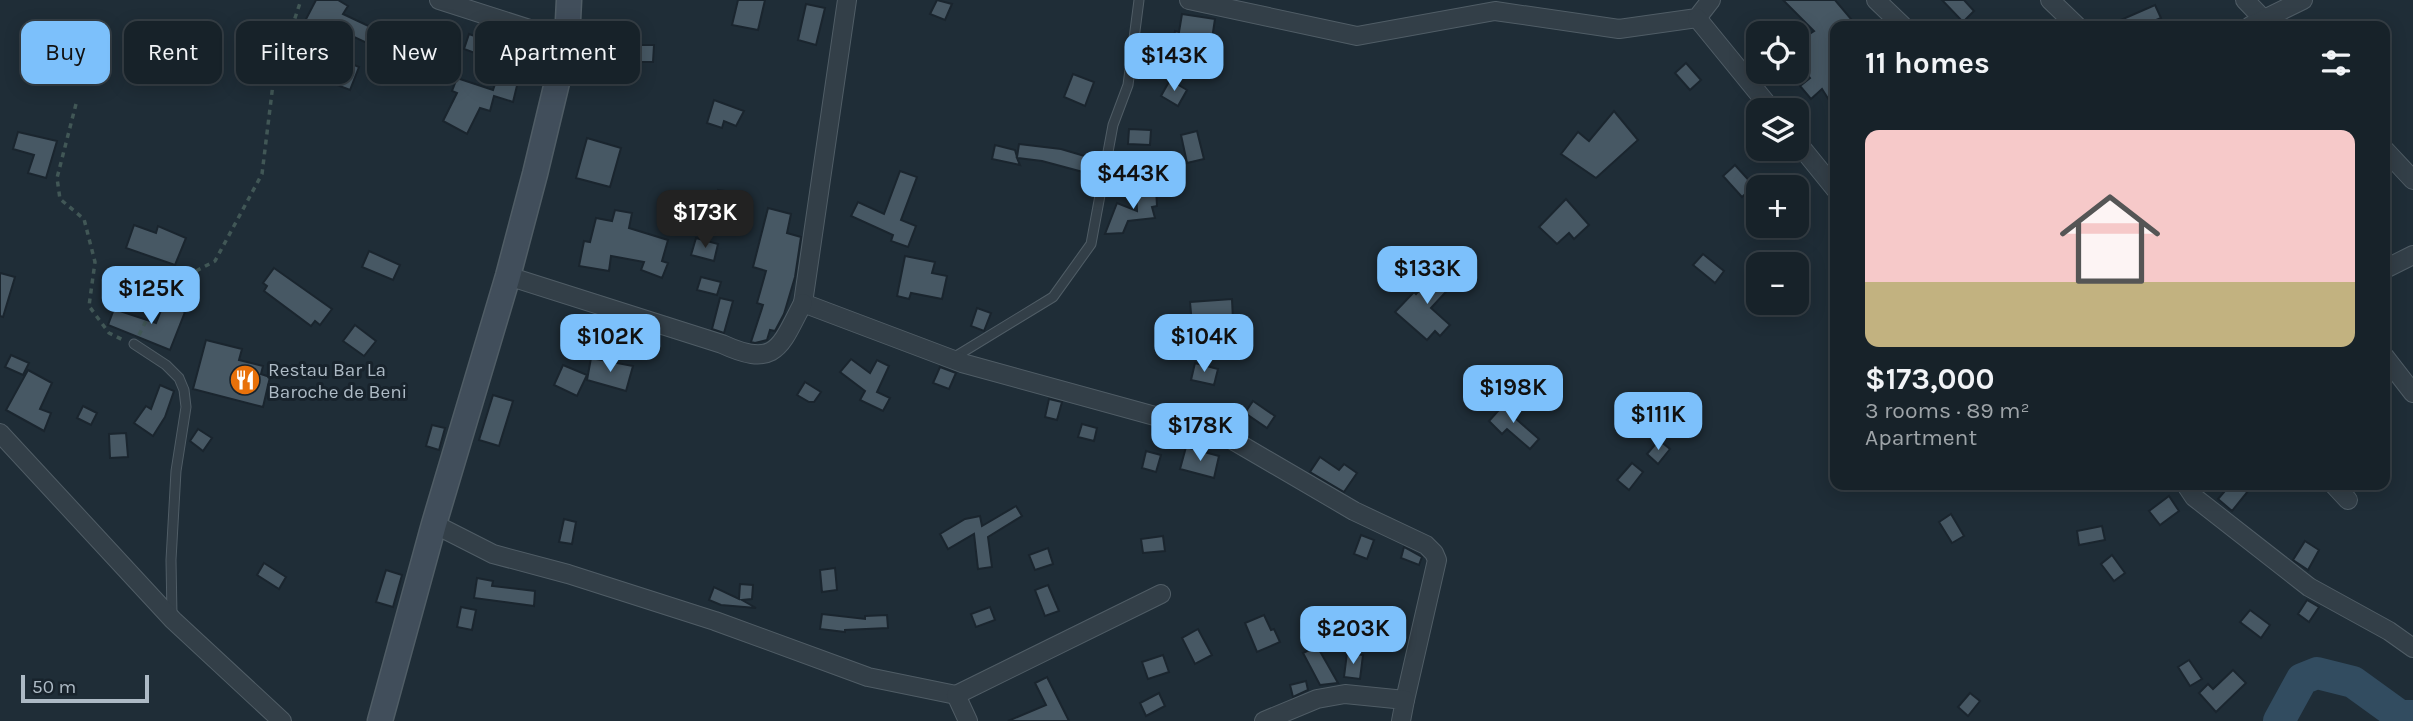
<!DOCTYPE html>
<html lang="en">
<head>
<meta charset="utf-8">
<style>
  :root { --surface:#172229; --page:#242f35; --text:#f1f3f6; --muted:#9ea4a8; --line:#363f46; --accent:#7cc0fb }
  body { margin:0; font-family:Karla,sans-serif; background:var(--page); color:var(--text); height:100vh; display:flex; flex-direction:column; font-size:26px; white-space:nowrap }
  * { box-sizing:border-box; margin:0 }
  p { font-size:23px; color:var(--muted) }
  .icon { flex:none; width:38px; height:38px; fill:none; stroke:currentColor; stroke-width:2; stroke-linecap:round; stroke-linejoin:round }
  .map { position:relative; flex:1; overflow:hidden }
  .details { position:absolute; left:1830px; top:21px; width:560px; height:469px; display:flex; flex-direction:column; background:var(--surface); border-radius:14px; box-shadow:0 4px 18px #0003,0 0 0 2px var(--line) }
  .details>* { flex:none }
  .top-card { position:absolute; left:21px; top:21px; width:665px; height:63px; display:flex; gap:14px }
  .controls { position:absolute; left:1746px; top:21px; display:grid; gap:14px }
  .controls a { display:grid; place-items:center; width:63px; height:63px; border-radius:14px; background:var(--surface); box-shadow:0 4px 18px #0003,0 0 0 2px var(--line); font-size:35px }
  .scale { position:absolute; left:21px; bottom:18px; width:128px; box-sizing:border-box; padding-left:7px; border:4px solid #adbac5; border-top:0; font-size:19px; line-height:24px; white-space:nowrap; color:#adbac5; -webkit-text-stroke:5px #18232c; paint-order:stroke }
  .price { position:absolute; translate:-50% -60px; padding:0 16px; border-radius:14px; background:var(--accent); color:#111; font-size:23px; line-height:46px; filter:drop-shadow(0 2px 4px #0008) }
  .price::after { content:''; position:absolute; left:50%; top:42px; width:21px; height:16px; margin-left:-10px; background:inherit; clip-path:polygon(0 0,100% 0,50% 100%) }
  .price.on { background:#222; color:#fff }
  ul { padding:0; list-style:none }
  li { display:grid; align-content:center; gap:14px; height:371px; padding:0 35px }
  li+li { border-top:2px solid var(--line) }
  li span { display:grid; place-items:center; height:217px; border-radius:14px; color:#555 }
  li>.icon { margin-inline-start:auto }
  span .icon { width:126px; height:126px; fill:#fffc; stroke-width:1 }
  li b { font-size:30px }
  h2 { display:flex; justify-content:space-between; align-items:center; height:84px; padding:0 35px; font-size:30px }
  .tag { padding:0 24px; border-radius:14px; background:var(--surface); box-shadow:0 4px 18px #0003,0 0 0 2px var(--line); font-size:24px; line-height:63px }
  .tag.on { background:var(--accent); color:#111 }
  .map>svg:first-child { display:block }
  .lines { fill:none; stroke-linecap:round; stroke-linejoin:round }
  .river { stroke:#324c60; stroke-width:32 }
  .building { fill:#475864; stroke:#1a252e; stroke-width:2 }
  .lane-casing { stroke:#505d66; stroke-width:11 }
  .street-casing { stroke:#505d66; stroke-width:20 }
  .secondary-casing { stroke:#505d66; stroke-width:27 }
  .path { stroke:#415756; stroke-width:3.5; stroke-dasharray:5 5; stroke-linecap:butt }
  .lane { stroke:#333f48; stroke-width:9 }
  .street { stroke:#333f48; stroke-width:18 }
  .secondary { stroke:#414e5b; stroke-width:24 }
  .labels { text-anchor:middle; stroke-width:6; stroke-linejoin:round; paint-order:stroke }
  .poi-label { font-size:19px; fill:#adbac5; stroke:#18232c; text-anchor:start }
</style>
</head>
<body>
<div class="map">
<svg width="2413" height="721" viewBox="0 0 2413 721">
  <rect width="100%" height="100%" fill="#1f2d37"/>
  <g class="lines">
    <!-- river -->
    <polyline class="river" points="2279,721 2302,679 2317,673 2353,682 2400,716 2413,716"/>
  </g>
  <!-- building -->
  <g class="building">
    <polygon points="316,0 338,0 348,6 343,14 375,29 369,44 335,28 332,35 305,21"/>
    <polygon points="738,0 765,0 758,30 732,25"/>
    <polygon points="937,0 952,4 945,20 930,14"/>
    <polygon points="1783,0 1835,0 1857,26 1836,26 1836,111 1822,89 1811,99 1800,86 1810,78 1797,60 1797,42 1814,31"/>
    <polygon points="1942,0 1964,0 1974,11 1963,22"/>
    <polygon points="806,4 825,8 816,45 798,40"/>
    <polygon points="2155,5 2161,18 2156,20 2159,26 2107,26"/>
    <polygon points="1182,14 1215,19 1207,72 1176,68 1178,53 1172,52 1175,31 1179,32"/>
    <polygon points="469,34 517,51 514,58 523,61 513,102 494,96 490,111 480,108 467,134 443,121 457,93 452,91 457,78 493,90 502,63 464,49"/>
    <polygon points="629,45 654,45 653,62 629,62"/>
    <polygon points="65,55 81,60 73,82 58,77"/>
    <polygon points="293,56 317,67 310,82 286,70"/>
    <polygon points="334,56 359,67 350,90 324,80"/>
    <polygon points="1686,63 1701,80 1690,90 1675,73"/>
    <polygon points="1073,74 1094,82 1085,106 1064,97"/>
    <polygon points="1170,80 1187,90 1178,106 1161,96"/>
    <polygon points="714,100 744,111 736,126 724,121 722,128 707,123"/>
    <polygon points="1614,111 1638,140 1596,178 1561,154 1578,132 1589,141"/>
    <polygon points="1129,129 1151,130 1150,145 1128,144"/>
    <polygon points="1197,131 1204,159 1187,163 1181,135"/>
    <polygon points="18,132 57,141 46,178 28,173 34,155 13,149"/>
    <polygon points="587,138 621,148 610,187 576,178"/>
    <polygon points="1019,144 1061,149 1088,157 1083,172 1042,161 1017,158 1020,165 992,159 995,145 1015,150 1017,157"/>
    <polygon points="1735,165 1754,186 1742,197 1723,176"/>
    <polygon points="900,171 917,177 901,220 916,226 908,247 891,241 893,235 851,216 858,202 884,214"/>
    <polygon points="1156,188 1157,206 1152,207 1155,218 1128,221 1123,233 1105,234 1117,203 1137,211 1136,190"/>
    <polygon points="718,190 744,194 742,207 715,202"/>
    <polygon points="1566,199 1589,225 1574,239 1569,233 1557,244 1539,227"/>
    <polygon points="768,208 791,214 787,233 801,237 795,277 784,314 775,331 770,330 767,340 755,343 751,342 763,305 757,303 766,271 753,267"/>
    <polygon points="615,210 632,213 629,228 668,240 662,261 668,263 662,278 641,270 644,262 611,256 609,271 579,266 584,241 590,242 596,218 612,221"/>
    <polygon points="134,225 156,233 158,226 186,238 175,265 126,248"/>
    <polygon points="696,238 718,244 714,261 691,255"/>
    <polygon points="369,251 400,265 393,280 362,267"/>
    <polygon points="1703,254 1724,271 1715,283 1693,265"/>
    <polygon points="905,256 935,262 932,273 947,276 942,299 911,293 909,299 897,296"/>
    <polygon points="1442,267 1457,280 1431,308 1450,325 1440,336 1435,331 1427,340 1395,312 1414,292 1416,294"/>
    <polygon points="274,268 332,309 320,325 315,321 311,326 264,291 267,286 263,283"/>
    <polygon points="0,273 15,277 3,317 0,316"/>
    <polygon points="701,277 721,282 717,295 697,290"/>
    <polygon points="720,298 733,301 724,333 712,329"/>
    <polygon points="1232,299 1233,321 1192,324 1190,302"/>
    <polygon points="164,303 185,312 170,350 108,325 114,309 156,323"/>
    <polygon points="977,308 991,313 984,331 971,326"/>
    <polygon points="355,325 376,341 364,356 343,341"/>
    <polygon points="206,340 242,349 239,360 263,366 261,374 270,377 263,407 193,389"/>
    <polygon points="11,355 29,363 23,375 5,367"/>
    <polygon points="591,358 633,366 626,391 587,380"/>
    <polygon points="851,359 870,373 877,360 889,366 877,392 890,398 883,411 860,400 865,391 840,372"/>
    <polygon points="1195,363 1218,369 1214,385 1191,380"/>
    <polygon points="563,365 587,375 577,396 554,385"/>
    <polygon points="940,367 956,373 949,389 933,383"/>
    <polygon points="28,370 52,383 40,409 51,413 44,431 6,410"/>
    <polygon points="805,382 821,392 814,402 809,402 797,395"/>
    <polygon points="160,385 174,391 165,417 153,436 134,423 146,406 151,409"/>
    <polygon points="493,395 513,401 499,446 479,440"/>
    <polygon points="1049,399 1062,402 1057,420 1045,417"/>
    <polygon points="1253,401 1275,416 1267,428 1245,413"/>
    <polygon points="1506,402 1519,414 1515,418 1539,439 1530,449 1507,429 1502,434 1489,421"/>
    <polygon points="83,406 97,413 91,425 77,418"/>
    <polygon points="1082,424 1097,428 1094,441 1078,437"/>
    <polygon points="432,425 445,428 439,450 426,446"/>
    <polygon points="198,429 212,438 203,451 190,441"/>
    <polygon points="126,433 128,457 110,458 109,434"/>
    <polygon points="1659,440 1670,449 1658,464 1647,454"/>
    <polygon points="1186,447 1219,456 1214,478 1180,469"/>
    <polygon points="1146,451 1161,455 1156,472 1142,468"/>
    <polygon points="1320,457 1339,470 1344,464 1357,473 1344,492 1310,472"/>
    <polygon points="1632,463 1643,472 1629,490 1617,480"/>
    <polygon points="2230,485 2253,485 2232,511 2218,499"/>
    <polygon points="2169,496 2179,511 2160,525 2149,511"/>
    <polygon points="1016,506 1022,516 988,537 992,567 978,569 974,534 948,549 940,534 965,519 980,516 982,526"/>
    <polygon points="1951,514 1964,536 1952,543 1939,522"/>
    <polygon points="564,519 576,522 572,544 559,542"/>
    <polygon points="2102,526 2105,540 2079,545 2077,531"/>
    <polygon points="1361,535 1374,540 1367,559 1354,554"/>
    <polygon points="1163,536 1165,551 1143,553 1141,539"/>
    <polygon points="2305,541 2319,550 2308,570 2293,560"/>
    <polygon points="1404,547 1422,557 1419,565 1401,558"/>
    <polygon points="1048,548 1053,564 1035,570 1029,555"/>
    <polygon points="2112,555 2125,573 2114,581 2101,564"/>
    <polygon points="264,563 286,577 279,589 257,575"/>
    <polygon points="835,568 837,590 822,592 820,570"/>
    <polygon points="386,570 402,575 393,607 376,602"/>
    <polygon points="477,578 493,581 492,586 535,591 534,606 474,598"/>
    <polygon points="740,584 753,585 752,599 742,600 756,608 721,605 709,600 714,587 739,599"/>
    <polygon points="1048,585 1059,611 1045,616 1035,590"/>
    <polygon points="2307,600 2319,607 2309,622 2298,614"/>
    <polygon points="461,607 476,610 472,630 457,627"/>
    <polygon points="990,607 995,620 976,627 971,614"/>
    <polygon points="2250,610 2270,625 2261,638 2240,622"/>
    <polygon points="822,614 865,619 865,616 887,615 888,628 845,630 845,632 820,629"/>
    <polygon points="1264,615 1271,630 1274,629 1280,642 1257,652 1245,623"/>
    <polygon points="1364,615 1378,615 1378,635 1365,635"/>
    <polygon points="1198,629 1212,655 1195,664 1182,638"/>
    <polygon points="1317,646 1338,683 1320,685 1303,653"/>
    <polygon points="1347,653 1363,655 1360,679 1344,677"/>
    <polygon points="1163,655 1169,672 1148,679 1142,662"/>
    <polygon points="2189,660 2202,679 2190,686 2178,667"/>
    <polygon points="2233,670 2246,683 2216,712 2199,693 2208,684 2213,689"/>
    <polygon points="1047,677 1069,721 1008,721 1046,705 1035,683"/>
    <polygon points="1306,681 1308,690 1293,697 1290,685"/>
    <polygon points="1159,693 1165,706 1146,716 1140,703"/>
    <polygon points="1970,693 1980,701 1968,716 1958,707"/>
  </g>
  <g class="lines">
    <!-- lane casing -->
    <g class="lane-casing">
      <g id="lane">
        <polyline points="134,344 166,365 179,378 184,390 186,407 176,471 171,560 172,615"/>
        <polyline points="953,358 1053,297 1091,244 1113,125 1128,85 1139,0"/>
      </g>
    </g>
    <!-- street casing -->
    <g class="street-casing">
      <g id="street">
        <polyline points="439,0 567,41"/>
        <polyline points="847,0 803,303 962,363 1224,435 1354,511 1426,545 1434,553 1437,560 1405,700"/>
        <polyline points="1189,0 1357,36 1495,11 1619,29 1697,18 1711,0"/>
        <polyline points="1876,0 1903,26"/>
        <polyline points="2050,0 2077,26"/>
        <polyline points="2245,0 2270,26"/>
        <polyline points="1697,18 1772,110"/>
        <polyline points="2250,26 2303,0"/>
        <polyline points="1797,142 1836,190"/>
        <polyline points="2385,150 2413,180"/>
        <polyline points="2385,269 2413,255"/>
        <path d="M508,276L722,344C776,369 780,347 803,303"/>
        <polyline points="2385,357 2413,393"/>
        <polyline points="0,433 173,620 282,721"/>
        <polyline points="2186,485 2194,497 2309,587 2389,631 2413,648"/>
        <polyline points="2334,485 2348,500"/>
        <polyline points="434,524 493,554 568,574 715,621 868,677 956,695"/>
        <polyline points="968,721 956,695 1161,594"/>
        <polyline points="1264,721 1317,699 1345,694 1405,700 1401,721"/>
      </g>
    </g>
    <!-- secondary casing -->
    <g class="secondary-casing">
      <polyline id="secondary" points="380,721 434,524 508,276 535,174 567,41 569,0"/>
    </g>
    <!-- path -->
    <g class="path">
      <polyline points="76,104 57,178 60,199 84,219 95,262 89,306 109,333 123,340"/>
      <polyline points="139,335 162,289 215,261 262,174 273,84 301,0"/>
    </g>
    <!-- lane -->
    <use href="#lane" class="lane"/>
    <!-- street -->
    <use href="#street" class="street"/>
    <!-- secondary -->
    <use href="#secondary" class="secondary"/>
  </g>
  <!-- icons -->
  <defs>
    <g id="restaurant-disc" transform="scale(1.575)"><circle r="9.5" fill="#e8710a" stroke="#18232c"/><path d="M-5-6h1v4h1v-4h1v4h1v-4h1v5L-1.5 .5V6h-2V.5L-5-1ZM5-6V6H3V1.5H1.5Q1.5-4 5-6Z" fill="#fff"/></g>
  </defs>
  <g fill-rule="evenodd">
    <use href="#restaurant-disc" x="245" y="380"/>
  </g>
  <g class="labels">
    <!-- poi labels -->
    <g class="poi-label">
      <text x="268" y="376">Restau Bar La<tspan x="268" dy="22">Baroche de Beni</tspan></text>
    </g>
  </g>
</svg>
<div class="controls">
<a><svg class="icon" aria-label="locate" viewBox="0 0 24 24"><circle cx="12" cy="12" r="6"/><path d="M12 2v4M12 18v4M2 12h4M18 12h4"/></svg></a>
<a><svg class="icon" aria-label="layers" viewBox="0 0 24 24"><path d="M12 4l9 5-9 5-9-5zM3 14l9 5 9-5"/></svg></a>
<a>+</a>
<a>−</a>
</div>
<div class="scale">50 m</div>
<b class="price" style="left:1174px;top:93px">$143K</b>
<b class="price" style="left:1133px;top:211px">$443K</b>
<b class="price on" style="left:705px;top:250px">$173K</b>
<b class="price" style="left:1427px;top:306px">$133K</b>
<b class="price" style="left:151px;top:326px">$125K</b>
<b class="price" style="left:610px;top:374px">$102K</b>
<b class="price" style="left:1204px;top:374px">$104K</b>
<b class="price" style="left:1513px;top:425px">$198K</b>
<b class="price" style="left:1658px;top:452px">$111K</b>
<b class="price" style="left:1200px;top:463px">$178K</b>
<b class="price" style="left:1353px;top:666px">$203K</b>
<div class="top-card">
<a class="tag on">Buy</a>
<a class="tag">Rent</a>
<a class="tag">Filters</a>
<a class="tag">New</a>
<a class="tag">Apartment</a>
</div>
<section class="details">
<h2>11 homes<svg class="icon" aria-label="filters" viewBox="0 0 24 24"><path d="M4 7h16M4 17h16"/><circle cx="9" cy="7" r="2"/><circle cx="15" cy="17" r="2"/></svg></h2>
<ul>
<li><span style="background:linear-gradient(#f6c9c9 70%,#c2b280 0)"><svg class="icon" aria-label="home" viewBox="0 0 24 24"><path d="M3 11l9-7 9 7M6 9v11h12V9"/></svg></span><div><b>$173,000</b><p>3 rooms · 89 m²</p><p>Apartment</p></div></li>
</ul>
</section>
</div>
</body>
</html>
